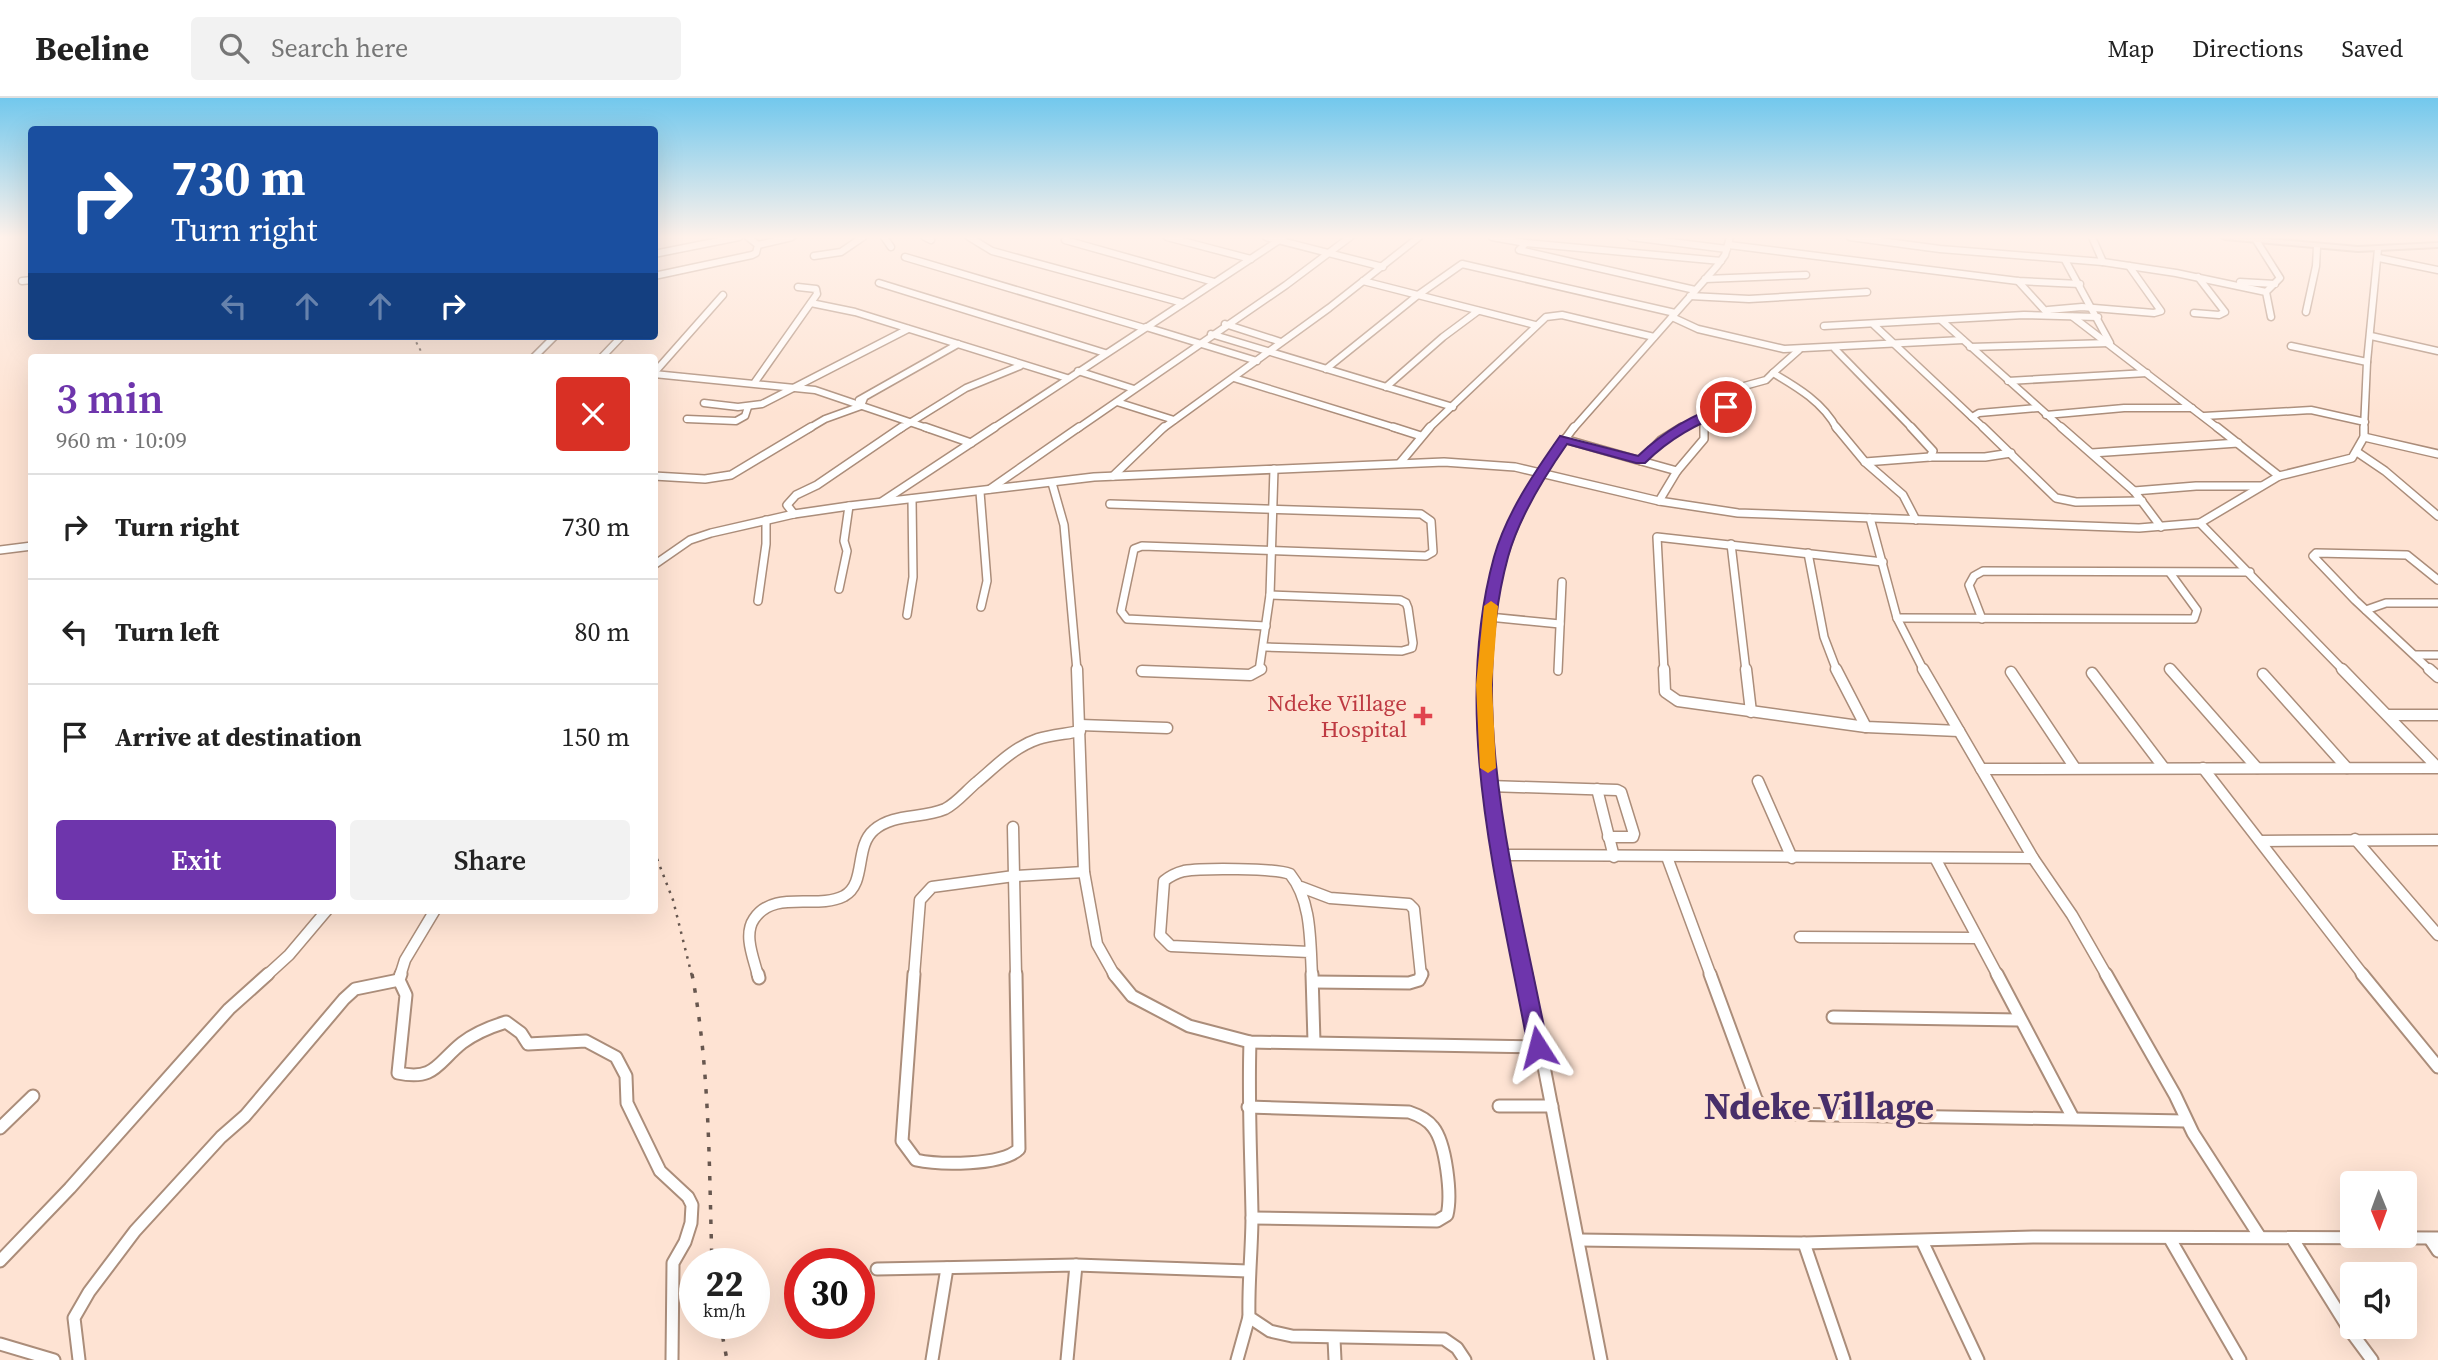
<!DOCTYPE html>
<meta charset="utf-8">
<style>
:root{--surface:#fff;--page:#f2f2f2;--text:#222;--muted:#767676;--line:#e0e0e0;--accent:#6e35ac}
body{margin:0;font-family:"Source Serif 4",serif;background:var(--page);color:var(--text);height:100vh;display:flex;flex-direction:column;font-size:26px;white-space:nowrap}
*{box-sizing:border-box;margin:0}
p{font-size:23px;color:var(--muted)}
.icon{flex:none;width:38px;height:38px;fill:none;stroke:currentColor;stroke-width:2;stroke-linecap:round;stroke-linejoin:round}
.map{position:relative;flex:1;overflow:hidden}
.sheet{position:absolute;left:28px;top:256px;width:630px;height:560px;display:flex;flex-direction:column;background:var(--surface);border-radius:7px;box-shadow:0 7px 28px #0002}
.sheet>*{flex:none}
.banner{position:absolute;left:28px;top:28px;width:630px;height:214px;border-radius:7px;box-shadow:0 7px 28px #0002;background:#1a4fa0;color:#fff;overflow:hidden}
.needle{width:46px;rotate:179deg}
.tools{position:absolute;left:2340px;top:1073px;display:grid;gap:14px}
.tools a{display:grid;place-items:center;width:77px;height:77px;border-radius:7px;background:var(--surface);box-shadow:0 7px 28px #0002;font-size:35px}
.speed{position:absolute;left:679px;top:1150px;display:flex;gap:14px;font-size:35px;font-weight:700;text-align:center}
.speed>*{display:grid;place-content:center;width:91px;height:91px;border-radius:50%;background:var(--surface);box-shadow:0 7px 28px #0002;line-height:1}
.speed small{font-size:18px;font-weight:400}
.speed .limit{border:10px solid #d22;background:#fff;color:#111}
.pin{position:absolute;display:grid;place-items:center;width:60px;height:60px;color:#fff;margin:-30px;border:4px solid #fff;border-radius:50%;box-shadow:0 2px 7px #0007}
.me{position:absolute;width:77px;margin:-38px;rotate:351deg;stroke-linejoin:round;filter:drop-shadow(0 0 5px #0008)}
.turn{display:flex;align-items:center;gap:24px;height:147px;padding:0 28px;font-size:32px}
.turn .icon{width:91px;height:91px;stroke-width:2.5}
.turn b{display:block;font-size:49px;line-height:60px}
.lanes{display:flex;align-items:center;height:66px;padding:0 28px;background:#0003;justify-content:center;gap:35px;direction:ltr}
.lanes .off{opacity:.35}
.round{display:grid;place-items:center;flex:none;width:74px;height:74px;border-radius:7px;background:var(--page)}
.summary{display:flex;align-items:center;justify-content:space-between;height:119px;padding:0 28px}
h1{font-size:42px;font-weight:600;line-height:52px;color:var(--accent)}
.button{display:flex;gap:14px;margin-top:auto;padding:14px 28px}
.button a{flex:1;height:80px;border-radius:7px;background:var(--accent);color:#fff;font-size:28px;font-weight:600;line-height:80px;text-align:center}
.button a+a{background:var(--page);color:var(--text)}
ul{padding:0;list-style:none}
li{display:flex;align-items:center;gap:21px;height:105px;padding:0 28px;border-top:2px solid var(--line)}
li div{flex:1}
li b{display:block;font-size:26px}
li em{font-style:normal}
header{display:flex;align-items:center;gap:42px;box-sizing:border-box;height:98px;padding:0 35px;background:var(--surface);border-bottom:2px solid var(--line)}
header strong{font-size:33px}
nav{display:flex;gap:38px;margin-inline-start:auto;font-size:24px}
.search{width:490px;height:63px;background:var(--page);display:flex;align-items:center;gap:18px;box-sizing:border-box;padding:0 24px;border-radius:7px;color:var(--muted);font-size:26px}
.map>svg:first-child{display:block}
.lines{fill:none;stroke-linecap:round;stroke-linejoin:round}
.street-far3-casing{stroke:#ab8d7a;stroke-width:9}
.street-far2-casing{stroke:#ab8d7a;stroke-width:10}
.street-far1-casing{stroke:#ab8d7a;stroke-width:13}
.street-casing{stroke:#ab8d7a;stroke-width:15}
.secondary-casing{stroke:#ab8d7a;stroke-width:4}
.street-far3{stroke:#fff;stroke-width:6}
.street-far2{stroke:#fff;stroke-width:7}
.street-far1{stroke:#fff;stroke-width:10}
.street{stroke:#fff;stroke-width:11}
.secondary{fill:#f0d9cd;fill-rule:evenodd}
.rail-far2{stroke:#67574f;stroke-width:2;stroke-dasharray:2.5 4.5;stroke-linecap:butt}
.rail-far1{stroke:#67574f;stroke-width:2.5;stroke-dasharray:2.5 6;stroke-linecap:butt}
.rail{stroke:#67574f;stroke-width:3.5;stroke-dasharray:4.5 10;stroke-linecap:butt}
.route{fill:#6e35ac;stroke:#482270;stroke-width:2}
.slow{fill:#f59e0b}
.health-dot{fill:#e0444e;stroke:#fee3d3;stroke-width:2.5}
.labels{text-anchor:middle;dominant-baseline:central;stroke-width:7;stroke-linejoin:round;paint-order:stroke}
.health-label{font-size:23px;fill:#be3a42;stroke:#fee3d3;text-anchor:end}
.near-district-label{font-size:37px;font-weight:bold;fill:#482f6a;stroke:#fee3d3}
</style>
<header>
<strong>Beeline</strong>
<div class="search"><svg class="icon" aria-label="search" viewBox="0 0 24 24"><circle cx="10" cy="10" r="6"/><path d="M15 15l6 6"/></svg>Search here</div>
<nav><a>Map</a><a>Directions</a><a>Saved</a></nav>
</header>
<div class="map">
<svg width="2438" height="1262" viewBox="0 0 2438 1262">
<rect width="100%" height="100%" fill="#fee3d3"/>
<g class="lines">
<defs>
<g id="street-far3">
<polyline points="884,139 891,149"/>
<polyline points="925,139 931,142"/>
<polyline points="969,139 992,153 1183,205"/>
<polyline points="1167,139 1251,161"/>
<polyline points="1266,139 1383,169"/>
<polyline points="1492,139 1526,145 1721,163"/>
<polyline points="1631,139 1727,151"/>
<polyline points="1850,139 1940,151 2103,164 2176,175 2266,194"/>
<polyline points="2092,139 2103,164"/>
<polyline points="2254,139 2280,180 2266,194 2271,219"/>
<polyline points="1065,142 1214,184"/>
<polyline points="1526,145 1519,152 1695,192"/>
<polyline points="758,147 792,139"/>
<polyline points="1729,147 2018,183 2080,186"/>
<polyline points="654,156 739,139"/>
<polyline points="814,158 841,154 863,139"/>
<polyline points="905,159 1144,230"/>
<polyline points="2379,160 2438,172"/>
<polyline points="654,178 752,157 756,155 758,147 748,139"/>
<polyline points="1705,181 1806,177"/>
<polyline points="22,183 32,182"/>
<polyline points="1363,183 1535,227"/>
<polyline points="2018,183 2048,216"/>
<polyline points="2240,184 2275,186"/>
<polyline points="879,185 1105,255"/>
<polyline points="1690,198 1749,201 1867,194"/>
<polyline points="811,205 855,214 1067,280"/>
<polyline points="2048,212 2082,209 2154,215 2161,213 2129,168"/>
<polyline points="2306,214 2316,168 2317,149"/>
<polyline points="2194,215 2219,217 2225,214 2198,179"/>
<polyline points="1672,219 1698,231 1784,251 1963,242"/>
<polyline points="2073,219 2219,331"/>
<polyline points="1941,222 2063,331"/>
<polyline points="1225,226 1281,244"/>
<polyline points="1874,227 1972,319"/>
<polyline points="1824,228 2024,217 2098,219"/>
<polyline points="1146,229 1257,263"/>
<polyline points="1211,236 1453,309"/>
<polyline points="2371,238 2438,253"/>
<polyline points="2291,248 2367,264"/>
<polyline points="1970,249 2110,245 2065,162"/>
<polyline points="1835,251 1913,331"/>
<path d="M 1799,252 L 1773,275 C 1797,289 1824,305 1837,331"/>
<polyline points="534,259 555,238"/>
<polyline points="602,259 622,238"/>
<polyline points="1326,271 1418,197 1462,166 1675,215"/>
<polyline points="1078,273 1134,291"/>
<polyline points="654,275 723,197"/>
<polyline points="654,276 815,292 930,331"/>
<polyline points="1234,280 1399,331"/>
<polyline points="2008,283 2147,275"/>
<polyline points="755,284 817,196 816,191 798,189"/>
<polyline points="1386,289 1443,239 1478,213"/>
<polyline points="859,302 958,246"/>
<polyline points="1117,304 1174,322"/>
<polyline points="704,305 738,309 762,306 908,231"/>
<polyline points="2046,317 2124,310 2192,310"/>
<polyline points="2204,318 2311,312 2365,324"/>
<polyline points="1704,319 1704,331"/>
<polyline points="687,321 736,323 745,318 748,309"/>
<polyline points="808,331 825,321 861,308 864,300"/>
<polyline points="900,331 966,290 1020,268"/>
<polyline points="992,331 1284,139"/>
<polyline points="1077,331 1286,187 1350,139"/>
<polyline points="1162,331 1329,210 1419,139"/>
<polyline points="1428,331 1546,219 1562,217 1654,239"/>
<polyline points="1573,331 1717,168 1725,157 1730,139"/>
<polyline points="1679,331 1726,309 1737,290 1766,282 1773,275"/>
<polyline points="1985,331 1972,319 1979,315 2038,310"/>
<polyline points="2364,331 2367,264 2378,151"/>
</g>
<g id="street-far2">
<polyline points="925,329 971,345"/>
<polyline points="1393,329 1421,338"/>
<polyline points="1836,329 1865,364 1903,397 1916,422"/>
<polyline points="1911,329 1933,353 1930,359"/>
<polyline points="1983,329 2056,400 2076,404 2142,403"/>
<polyline points="2061,329 2134,393 2161,429"/>
<polyline points="2217,329 2279,378"/>
<polyline points="2364,339 2438,356"/>
<polyline points="1564,341 1641,363 1661,342 1682,329"/>
<polyline points="2357,354 2385,373 2438,418"/>
<polyline points="2092,355 2238,345"/>
<polyline points="1641,363 1677,373 1704,341 1704,329"/>
<polyline points="1865,364 1930,359 1985,359 2011,355"/>
<polyline points="1400,365 1430,329"/>
<polyline points="654,378 705,381 731,377 811,329"/>
<polyline points="1113,378 1164,329"/>
<polyline points="1052,385 1064,427 1077,573"/>
<polyline points="990,391 1079,329"/>
<polyline points="2134,393 2196,388 2261,388"/>
<polyline points="980,394 987,483 981,509"/>
<polyline points="883,403 995,329"/>
<polyline points="1659,403 1677,373"/>
<polyline points="1110,406 1421,416 1431,423 1433,454 1426,458 1142,448 1134,451 1121,513 1127,521 1266,528"/>
<polyline points="794,416 787,407 796,397 817,387 902,329"/>
<polyline points="1870,420 1897,520 1924,573"/>
<polyline points="2200,425 2344,573"/>
<polyline points="1731,446 1746,573"/>
<polyline points="0,452 32,448"/>
<polyline points="1808,455 1824,539 1837,573"/>
<polyline points="654,467 690,442 711,435 794,416 849,408 1094,379 1444,364 1515,369 1659,403 1738,415 2139,430 2200,425 2279,378 2352,360 2364,339 2364,329"/>
<polyline points="839,491 847,453 844,443 849,408"/>
<polyline points="758,503 766,446 766,422"/>
<polyline points="2366,512 2386,505 2438,505"/>
<polyline points="907,517 913,479 912,401"/>
<polyline points="1489,519 1560,526"/>
<polyline points="1897,520 2194,521 2197,512 2170,475"/>
<polyline points="1982,521 1969,487 1974,478 1983,473 2250,474"/>
<polyline points="1265,549 1402,553 1412,550 1413,545 1408,510 1406,505 1400,502 1270,497"/>
<polyline points="2416,557 2438,557"/>
<polyline points="1259,573 1270,497 1274,371"/>
<path d="M 1485,573 C 1493,467 1510,414 1574,329"/>
<polyline points="1558,573 1562,484"/>
<polyline points="1664,573 1657,439 1883,464"/>
<polyline points="2431,573 2355,502 2313,458 2316,455 2407,457 2438,482"/>
</g>
<g id="street-far1">
<polyline points="1077,571 1084,774 1097,846 1115,878"/>
<polyline points="1485,571 1489,688 1526,878"/>
<polyline points="1664,571 1665,594 1678,603 1866,629 1959,633"/>
<polyline points="1746,571 1751,614"/>
<polyline points="1836,571 1866,629"/>
<polyline points="1923,571 2033,760 2072,817 2107,878"/>
<polyline points="2170,571 2257,670"/>
<polyline points="2429,571 2438,579"/>
<polyline points="1142,573 1250,577 1261,571"/>
<polyline points="2011,574 2075,670"/>
<polyline points="2092,575 2164,670"/>
<polyline points="2263,576 2347,670"/>
<polyline points="2388,617 2438,617"/>
<polyline points="1080,627 1167,630"/>
<polyline points="2203,670 2364,878"/>
<polyline points="1981,671 2438,670 2342,571"/>
<polyline points="1758,683 1792,760"/>
<polyline points="1489,688 1617,692 1621,694 1634,736 1633,739 1608,739"/>
<polyline points="1597,691 1614,759"/>
<polyline points="1013,729 1014,778"/>
<polyline points="2355,741 2438,837"/>
<polyline points="2260,743 2438,742"/>
<polyline points="1504,757 2033,760"/>
<polyline points="1667,759 1711,878"/>
<polyline points="1935,760 1998,878"/>
<polyline points="1014,778 1016,878"/>
<polyline points="1014,778 1084,774"/>
<polyline points="1301,789 1330,800 1409,806 1414,811 1421,878"/>
<polyline points="1800,839 1976,840"/>
<path d="M 1309,854 L 1171,848 L 1160,837 L 1164,783 C 1170,778 1176,775 1184,773 C 1202,770 1274,770 1290,776 C 1312,803 1310,844 1312,878"/>
<polyline points="266,878 289,857 327,812"/>
<polyline points="400,878 405,862 435,812"/>
<path d="M 758,878 C 754,861 743,837 754,821 C 774,791 816,812 844,798 C 867,785 854,749 874,732 C 893,715 922,721 945,711 C 957,705 967,692 977,684 C 996,668 1014,649 1038,641 C 1051,637 1066,636 1080,633"/>
<polyline points="914,878 920,802 932,789 1014,778"/>
</g>
<g id="street">
<path d="M 401,876 L 399,882 L 406,897 L 398,975 C 435,983 437,965 462,945 C 475,935 490,929 506,924 L 521,935 L 528,946 L 586,943 L 616,959 L 626,978 L 627,1005 L 660,1073 L 688,1099 L 692,1107 L 691,1125 L 685,1144 L 673,1165 L 672,1262"/>
<polyline points="758,876 759,880"/>
<path d="M 914,876 L 902,1043 L 916,1062 C 939,1067 1002,1068 1019,1051 L 1016,876"/>
<polyline points="1114,876 1132,898 1189,928 1250,944 1538,949"/>
<polyline points="1312,876 1314,944"/>
<polyline points="1526,876 1601,1262"/>
<polyline points="1710,876 1756,1001 1763,1010 1778,1016 2185,1023"/>
<polyline points="1997,876 2073,1020"/>
<polyline points="2106,876 2175,997 2193,1035 2260,1139"/>
<polyline points="2362,876 2438,969"/>
<polyline points="1313,884 1409,885 1419,882 1422,876"/>
<polyline points="1833,919 2019,922"/>
<path d="M 1250,944 C 1248,1002 1251,1059 1252,1117 C 1252,1151 1248,1185 1249,1219 L 1270,1233 L 1292,1238 L 1444,1241 L 1457,1250 L 1465,1262"/>
<polyline points="1499,1008 1552,1008"/>
<path d="M 1248,1009 L 1409,1014 C 1418,1017 1427,1021 1433,1029 C 1446,1045 1452,1097 1447,1117 L 1437,1123 L 1252,1120"/>
<polyline points="0,1030 33,998"/>
<polyline points="2292,1140 2349,1231 2372,1262"/>
<polyline points="2170,1141 2240,1262"/>
<polyline points="2430,1141 2438,1153"/>
<polyline points="1579,1142 1804,1145 2033,1139 2438,1140"/>
<polyline points="1922,1143 1978,1262"/>
<polyline points="1804,1145 1844,1262"/>
<polyline points="0,1163 70,1090 229,911 268,876"/>
<polyline points="877,1171 1076,1167 1248,1173"/>
<polyline points="1334,1241 1335,1262"/>
<polyline points="0,1246 54,1262"/>
<polyline points="79,1262 74,1220 89,1194 135,1133 221,1039 245,1018 344,901 355,891 399,882"/>
<polyline points="932,1262 947,1170"/>
<polyline points="1067,1262 1076,1167"/>
<polyline points="1237,1262 1249,1219"/>
</g>
<polygon id="secondary" points="2221,139 2247,139 2358,149 2438,145 2438,149 2358,153 2225,141"/>
</defs>
<use href="#street-far3" class="street-far3-casing"/>
<use href="#street-far2" class="street-far2-casing"/>
<use href="#street-far1" class="street-far1-casing"/>
<use href="#street" class="street-casing"/>
<use href="#secondary" class="secondary-casing"/>
<use href="#street-far3" class="street-far3"/>
<use href="#street-far2" class="street-far2"/>
<use href="#street-far1" class="street-far1"/>
<use href="#street" class="street"/>
<use href="#secondary" class="secondary"/>
<polyline class="rail-far2" points="413,238 424,259"/>
<polyline class="rail-far1" points="654,753 673,802 692,878"/>
<g class="rail">
<path d="M 692,876 C 710,971 709,1069 712,1166"/>
<polyline points="720,1225 727,1262"/>
</g>
</g>
<linearGradient id="sky" x2="0" y2="1"><stop stop-color="#72c8ed"/><stop offset="0.44" stop-color="#fff2eb"/><stop offset="1" stop-color="#fff2eb" stop-opacity="0"/></linearGradient>
<rect width="2438" height="316" fill="url(#sky)"/>
<path class="route" d="M 1726,306 L 1731,307 L 1731,312 C 1697,326 1670,340 1645,365 L 1636,365 L 1567,346 C 1544,379 1519,419 1508,459 C 1465,617 1518,792 1548,949 L 1545,955 L 1538,957 L 1531,955 L 1528,949 C 1499,790 1450,620 1494,459 C 1506,416 1534,375 1560,338 L 1638,358 C 1663,334 1693,316 1726,306 Z"/>
<polygon class="slow" points="1491,503 1498,508 1492,587 1496,670 1488,675 1480,670 1476,587 1484,508"/>
<path class="health-dot" d="M1419.5 607.5h7v7h7v7h-7v7h-7v-7h-7v-7h7z"/>
<g class="labels">
<g class="health-label">
<text x="1407" y="605">Ndeke Village<tspan x="1407" dy="26">Hospital</tspan></text>
</g>
<g class="near-district-label">
<text x="1819" y="1008">Ndeke Village</text>
</g>
</g>
</svg>
<div class="tools">
<a><svg class="needle" viewBox="-14 -14 28 28"><path d="M0-13l5 13h-10z" fill="#e53935"/><path d="M0 13l5-13h-10z" fill="#767676"/></svg></a>
<a><svg class="icon" aria-label="sound" viewBox="0 0 24 24"><path d="M4 9h4l5-4v14l-5-4H4zM17 9q2 3 0 6"/></svg></a>
</div>
<div class="speed"><div>22<small>km/h</small></div><div class="limit">30</div></div>
<div class="pin" style="left:1726px;top:309px;background:#d93025"><svg class="icon" aria-label="arrive" viewBox="0 0 24 24"><path d="M6 21V4h12l-3 4 3 4H6"/></svg></div>
<svg class="me" style="left:1538px;top:949px" viewBox="-20 -20 40 40"><path d="M0-17L14 15 0 8-14 15z" fill="#6e35ac" stroke="#fff" stroke-width="4"/></svg>
<div class="banner">
<div class="turn"><svg class="icon" aria-label="right" viewBox="0 0 24 24"><path d="M7 20v-9h11M14 6l5 5-5 5"/></svg><div><b>730 m</b>Turn right</div></div>
<div class="lanes"><svg class="icon off" aria-label="left" viewBox="0 0 24 24"><path d="M17 20v-9H6M10 6l-5 5 5 5"/></svg><svg class="icon off" aria-label="ahead" viewBox="0 0 24 24"><path d="M12 20V5M6 11l6-6 6 6"/></svg><svg class="icon off" aria-label="ahead" viewBox="0 0 24 24"><path d="M12 20V5M6 11l6-6 6 6"/></svg><svg class="icon" aria-label="right" viewBox="0 0 24 24"><path d="M7 20v-9h11M14 6l5 5-5 5"/></svg></div>
</div>
<section class="sheet">
<div class="summary"><div><h1>3 min</h1><p>960 m · 10:09</p></div><a class="round" style="background:#d93025;color:#fff"><svg class="icon" aria-label="close" viewBox="0 0 24 24"><path d="M6 6l12 12M18 6L6 18"/></svg></a></div>
<ul>
<li><svg class="icon" aria-label="right" viewBox="0 0 24 24"><path d="M7 20v-9h11M14 6l5 5-5 5"/></svg><div><b>Turn right</b></div><em>730 m</em></li>
<li><svg class="icon" aria-label="left" viewBox="0 0 24 24"><path d="M17 20v-9H6M10 6l-5 5 5 5"/></svg><div><b>Turn left</b></div><em>80 m</em></li>
<li><svg class="icon" aria-label="arrive" viewBox="0 0 24 24"><path d="M6 21V4h12l-3 4 3 4H6"/></svg><div><b>Arrive at destination</b></div><em>150 m</em></li>
</ul>
<div class="button"><a>Exit</a><a>Share</a></div>
</section>
</div>
